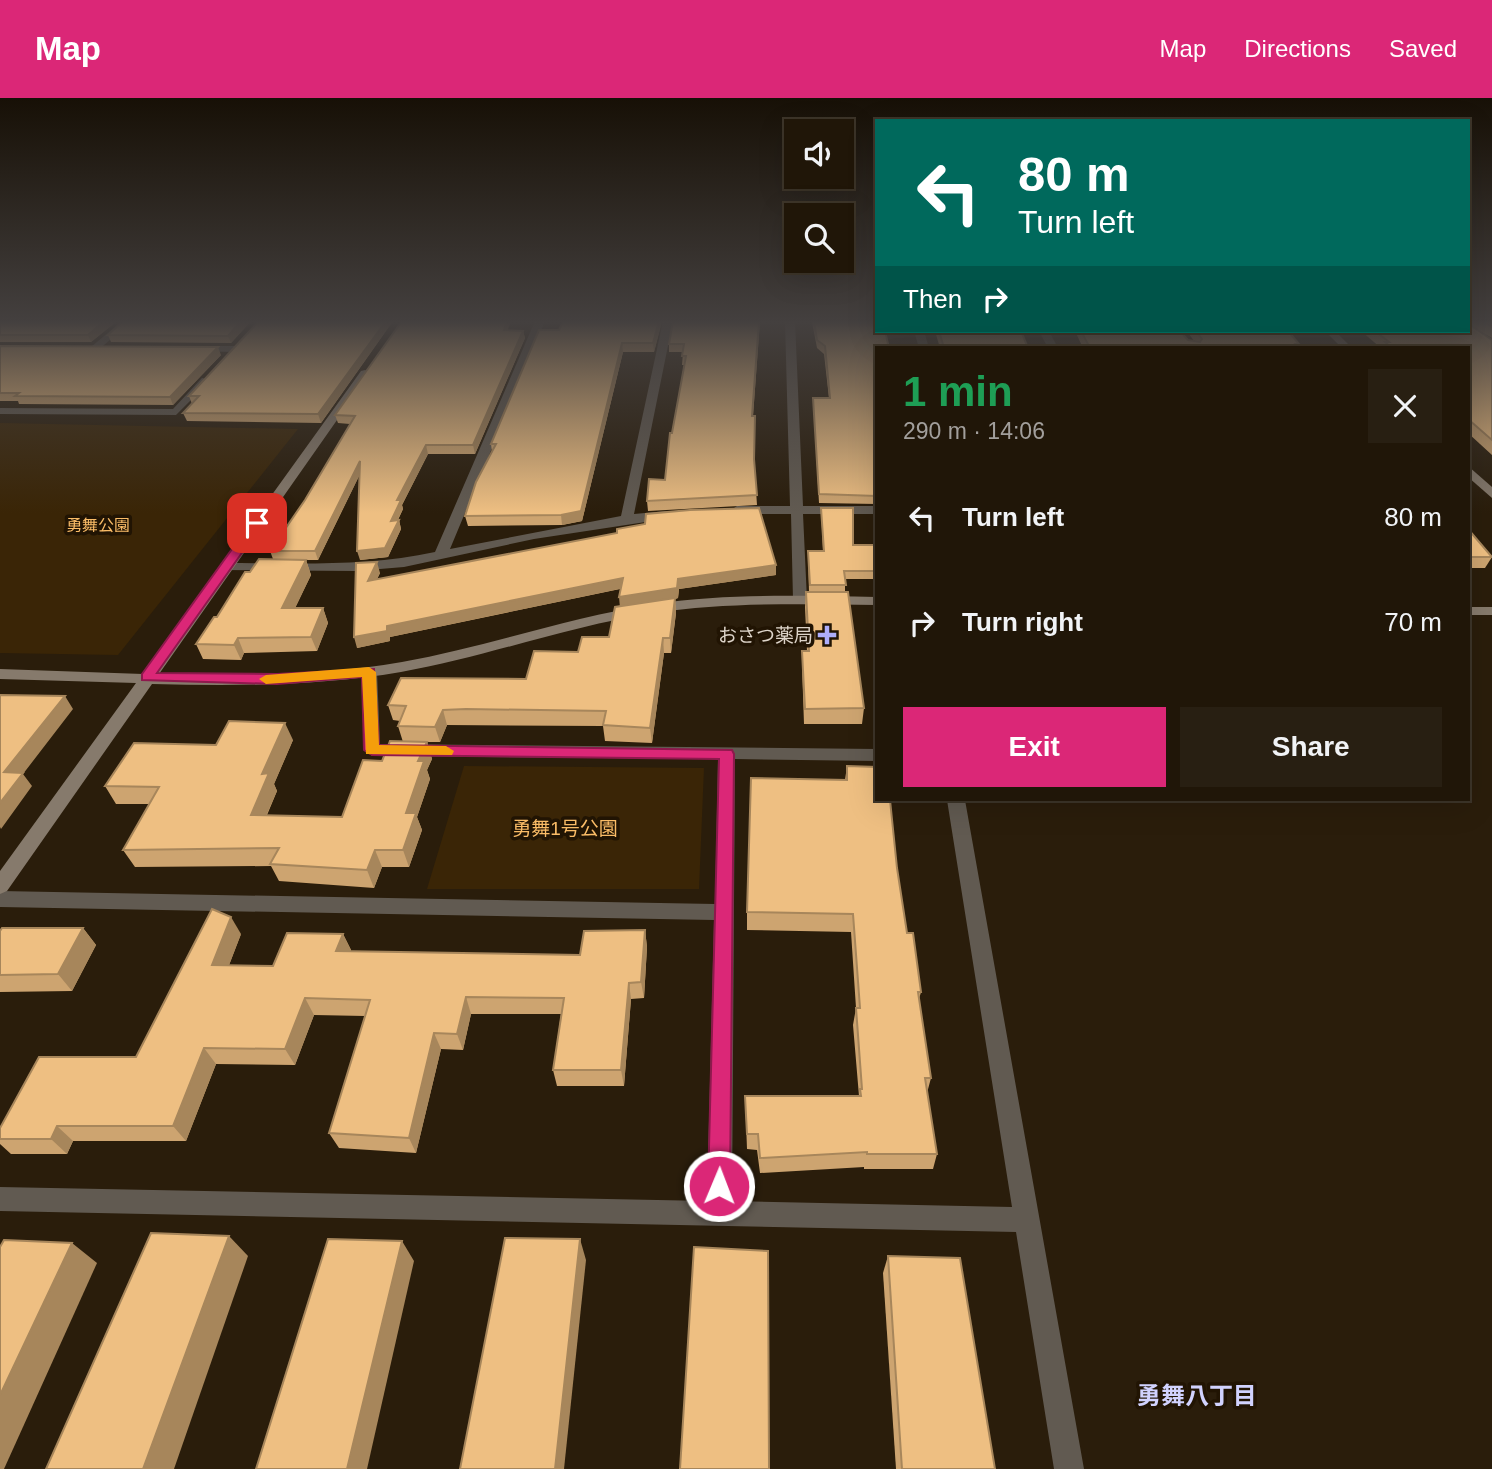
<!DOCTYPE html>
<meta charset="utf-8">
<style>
:root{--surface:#201608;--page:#281f12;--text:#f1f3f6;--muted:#a29f9c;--line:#3d3529;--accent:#db2777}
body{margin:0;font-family:Helvetica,"Noto Sans JP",sans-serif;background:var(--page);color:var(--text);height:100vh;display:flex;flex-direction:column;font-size:26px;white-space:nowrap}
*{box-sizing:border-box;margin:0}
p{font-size:23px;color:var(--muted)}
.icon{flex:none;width:38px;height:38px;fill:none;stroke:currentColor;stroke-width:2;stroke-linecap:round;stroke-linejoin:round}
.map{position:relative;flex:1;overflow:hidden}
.drawer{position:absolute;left:875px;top:248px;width:595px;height:455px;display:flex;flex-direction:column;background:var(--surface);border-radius:0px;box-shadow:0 7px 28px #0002,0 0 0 2px var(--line)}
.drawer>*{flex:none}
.top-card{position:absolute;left:875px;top:21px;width:595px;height:214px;border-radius:0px;box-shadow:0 7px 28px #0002,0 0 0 2px var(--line);background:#00695c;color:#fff;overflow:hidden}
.tools{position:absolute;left:784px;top:21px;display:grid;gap:14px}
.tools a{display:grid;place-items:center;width:70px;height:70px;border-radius:0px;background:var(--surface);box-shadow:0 7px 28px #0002,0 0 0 2px var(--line);font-size:35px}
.pin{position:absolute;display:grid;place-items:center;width:60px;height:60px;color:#fff;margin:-30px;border-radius:14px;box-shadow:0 4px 10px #0006}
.me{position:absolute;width:77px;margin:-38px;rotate:1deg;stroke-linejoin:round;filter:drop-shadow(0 0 5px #0008)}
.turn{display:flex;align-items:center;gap:24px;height:147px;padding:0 28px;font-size:32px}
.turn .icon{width:91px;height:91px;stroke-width:2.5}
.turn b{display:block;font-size:49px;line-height:60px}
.then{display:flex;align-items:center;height:66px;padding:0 28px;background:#0003;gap:14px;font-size:26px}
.round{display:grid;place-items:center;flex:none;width:74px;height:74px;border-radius:0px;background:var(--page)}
.overview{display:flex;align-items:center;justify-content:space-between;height:119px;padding:0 28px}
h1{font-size:42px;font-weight:800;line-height:52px;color:#1e9e55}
.action{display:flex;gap:14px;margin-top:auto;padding:14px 28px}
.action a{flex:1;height:80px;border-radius:0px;background:var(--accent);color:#fff;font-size:28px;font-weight:800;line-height:80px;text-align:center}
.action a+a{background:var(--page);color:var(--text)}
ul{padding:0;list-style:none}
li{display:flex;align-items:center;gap:21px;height:105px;padding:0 28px}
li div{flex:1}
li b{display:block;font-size:26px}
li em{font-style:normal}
header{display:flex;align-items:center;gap:42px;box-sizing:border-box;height:98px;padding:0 35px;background:var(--accent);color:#fff}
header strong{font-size:33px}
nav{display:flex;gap:38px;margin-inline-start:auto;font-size:24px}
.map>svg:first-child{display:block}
.green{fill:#3a2506}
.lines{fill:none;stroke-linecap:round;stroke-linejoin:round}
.street{fill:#615a51;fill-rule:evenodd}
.secondary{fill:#867a6c;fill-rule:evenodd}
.wall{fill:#cda470}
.shaded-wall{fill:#a7865b}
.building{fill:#eebf82;stroke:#a7865b;stroke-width:2}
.route{fill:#db2777;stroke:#8e194d;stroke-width:2}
.slow{fill:#f59e0b}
.poi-dot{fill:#aeaefb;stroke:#211403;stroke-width:2.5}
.labels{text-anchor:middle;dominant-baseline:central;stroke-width:7;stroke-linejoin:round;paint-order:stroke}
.far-park-label{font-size:16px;fill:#fabc67;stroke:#211403}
.poi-label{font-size:19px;fill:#ddd4c9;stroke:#211403;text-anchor:end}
.park-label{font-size:19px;fill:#fabc67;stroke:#211403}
.near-neighbourhood-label{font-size:24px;font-weight:bold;fill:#d1d2fe;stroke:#211403}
</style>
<header>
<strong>Map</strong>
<nav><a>Map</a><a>Directions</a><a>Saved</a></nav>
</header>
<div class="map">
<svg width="1492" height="1371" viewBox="0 0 1492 1371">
<rect width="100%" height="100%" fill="#2a1d0b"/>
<g class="green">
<polygon points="0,325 298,331 118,557 0,555"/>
<polygon points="464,668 704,670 699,791 427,791"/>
</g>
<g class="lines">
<g class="street">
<polygon points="122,223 132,223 97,253 91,253 91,249"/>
<path d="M 535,223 L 545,223 L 450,451 L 621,418 L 663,223 L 673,223 L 634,416 L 667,413 L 672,414 L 672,420 L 534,441 L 404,469 L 356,473 L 220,472 L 220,466 L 225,465 C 295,465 366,469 435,454 Z"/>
<polygon points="785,223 795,223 803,408 877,408 877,416 803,416 807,502 800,506 793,502 791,416 737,416 731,412 737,408 790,408"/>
<polygon points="914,233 924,233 929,250 919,250"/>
<polygon points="1039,233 1049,233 1058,250 1048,250"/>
<polygon points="196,248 235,248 240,251 235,254 193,253 191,251"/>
<polygon points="202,280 211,282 176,317 0,316 0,310 173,311"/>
<polygon points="369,569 377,574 380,646 877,651 877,663 735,661 732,1103 1012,1109 947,702 965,702 1084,1371 1054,1371 1016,1134 0,1113 0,1089 707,1103 714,822 0,809 0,793 715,806 718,661 372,658 364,652 361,574"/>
</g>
<g class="secondary">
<polygon points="1325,233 1335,233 1352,250 1342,250"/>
<path d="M 365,272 L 370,275 L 159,576 C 240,578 322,578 402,564 C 487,549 569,519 655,506 C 728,495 803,498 877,499 L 877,507 C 803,506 728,504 654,515 C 568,528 486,559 401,574 C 319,588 235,588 152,586 L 7,793 L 0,796 L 0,773 L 136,585 L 0,581 L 0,571 L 143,576 L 361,273 Z"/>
<polygon points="1468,368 1492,389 1492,400 1468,379"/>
<rect x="1468" y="509" width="24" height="8"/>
</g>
</g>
<g class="wall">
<polygon points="0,223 117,223 91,244 0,244"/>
<polygon points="251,223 231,245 111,244 108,237"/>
<polygon points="393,223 321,325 187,323 183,315 192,306 189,298"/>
<polygon points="563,223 662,223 654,254 623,254 582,423 562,427 468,428 465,418 492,354 491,346 559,232"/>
<polygon points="673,223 760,223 753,318 754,363 757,407 648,413 647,403 665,382 672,335 684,267 682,267 683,254 669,254 669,246"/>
<polygon points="806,223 877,223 877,406 819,405 813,300 829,300 824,256 817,250 812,224"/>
<polygon points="1468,223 1492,223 1492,240 1474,230 1492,242 1492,357 1468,335 1468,250 1381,250 1361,233 1468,233"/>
<polygon points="508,232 523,233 525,240 475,356 428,356 402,407 403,411 398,422 399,422 401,431 388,459 360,462 359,378 318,462 306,462 311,477 295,510 323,510 328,525 317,553 244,555 241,562 203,561 196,546 250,474 273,461 270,453 305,402 350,326 338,325 335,317"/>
<polygon points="935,233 1021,233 1028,250 940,250"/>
<polygon points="1075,233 1180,233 1188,242 1194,243 1187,233 1288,233 1299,246 1299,248 1301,250 1083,250"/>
<polygon points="0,248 221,257 173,307 19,306 18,303 0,303"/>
<polygon points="821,410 853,447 877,447 877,481 845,481 845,494 864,610 862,626 804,626 802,568 802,553 807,553 805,509 806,494 809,494 808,453 823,453"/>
<polygon points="1468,431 1492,459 1485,470 1468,470"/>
<polygon points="356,465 380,475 377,481 776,477 679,491 678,500 675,501 676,515 671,555 664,555 652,645 605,643 603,628 447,627 440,644 427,644 432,661 427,672 430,681 417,719 422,732 409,769 382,769 374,790 279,783 271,768 135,769 123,752 150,706 116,706 105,688 216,647 293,642 274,686 277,693 267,717 342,719 382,663 403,644 398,628 400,623 393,622 388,607 526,581 609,539 620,509 620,491 390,539 390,543 357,550"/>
<polygon points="847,668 897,770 907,835 921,894 919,901 931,980 927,995 937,1056 933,1071 864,1071 864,1069 760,1075 757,1052 747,1051 745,998 859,998 853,927 856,910 851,834 747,832 747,814 845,682"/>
<polygon points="83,830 96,847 72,893 0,894 0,833"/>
<polygon points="645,832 647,849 644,900 631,901 624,988 557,988 553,972 561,916 471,916 463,952 441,951 416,1055 339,1050 329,1035 365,918 314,917 295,967 216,966 186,1043 73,1043 67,1056 11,1056 0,1046 0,1030 136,959 241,836 229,867 273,868 343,836 351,852 350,853 580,857"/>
<polygon points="888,1158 995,1371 896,1371 883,1175"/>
</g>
<g class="shaded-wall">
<polygon points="104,223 117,223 91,244 88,237"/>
<polygon points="241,223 251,223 231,245 228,238"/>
<polygon points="386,223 393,223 321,325 318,316"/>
<polygon points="507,223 511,223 505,240 504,232"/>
<polygon points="659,223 662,223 654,254 653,245"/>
<polygon points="523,233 525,240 475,356 473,347"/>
<polygon points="622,245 623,254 582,423 562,427 561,417"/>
<polygon points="218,249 221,257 173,307 170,299"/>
<polygon points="426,347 428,356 402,407 403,411 393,431 391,423 397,402"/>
<polygon points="360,363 362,372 318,462 315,453"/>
<polygon points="399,422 401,431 388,459 360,462 357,453"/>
<polygon points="306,462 311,477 288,525 282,510"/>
<polygon points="377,464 380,475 371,494 368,483"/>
<polygon points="776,467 776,477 679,491 678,500 675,501 676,515 671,555 670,540 620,510 619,499 678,481"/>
<polygon points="623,480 624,490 390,539 390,543 357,550 354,539 387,528"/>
<polygon points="323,510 328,525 317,553 311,539"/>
<polygon points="238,540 244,555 241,562 234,547"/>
<polygon points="663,540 664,555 652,645 650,630"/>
<polygon points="65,598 73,611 23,676 32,688 1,731 0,729 0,705 4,674"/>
<polygon points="443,612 447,627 440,644 435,629"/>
<polygon points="285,625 293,642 274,686 277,693 259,734 251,717 262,676"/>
<polygon points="427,644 432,661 427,672 430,681 417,719 422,732 409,769 403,752 406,715 418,663"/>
<polygon points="375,752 382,769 374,790 367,772"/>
<polygon points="231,819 241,836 223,883 212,867"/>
<polygon points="83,830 96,847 72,893 58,876"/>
<polygon points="645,832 647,849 644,900 641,884"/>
<polygon points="343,836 351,852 344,870 336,853"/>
<polygon points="629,885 631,901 624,988 621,972"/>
<polygon points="466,899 471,916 463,952 457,936"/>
<polygon points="305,900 314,917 295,967 285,951"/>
<polygon points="434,935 441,951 416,1055 409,1040"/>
<polygon points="204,950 216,966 186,1043 173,1028"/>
<polygon points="57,1028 73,1043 67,1056 51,1041"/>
<polygon points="229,1138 248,1158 174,1371 143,1371"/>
<polygon points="580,1141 586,1162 564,1371 555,1371"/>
<polygon points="402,1143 414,1163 367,1371 347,1371"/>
<polygon points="72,1145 97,1165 4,1371 0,1371 0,1297"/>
</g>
<g class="building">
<polygon points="0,223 104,223 88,237 0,237"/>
<polygon points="123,223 241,223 228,238 108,237"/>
<polygon points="259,223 386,223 318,316 183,315 199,298 189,298"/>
<polygon points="402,223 507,223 504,232 523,233 473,347 426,347 397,402 401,402 391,423 399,422 385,450 357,453 360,363 315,453 270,453 305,402 355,318 335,317"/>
<polygon points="563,223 659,223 653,245 622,245 581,413 561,417 465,418 476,384 496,346 491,346 539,232 559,232"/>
<polygon points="673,223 759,223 752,318 755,318 754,361 757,397 647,403 649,381 665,382 670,335 672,335 686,258 682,258 684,246 669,246"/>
<polygon points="814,223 877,223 877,233 885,233 889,250 877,250 877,398 819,396 813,300 830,300 825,248 817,242"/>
<polygon points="1468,223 1469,223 1469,226 1492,242 1492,342 1468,321 1468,250 1392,250 1385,244 1389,244 1375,233 1468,233"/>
<polygon points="1483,223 1492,223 1492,229"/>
<polygon points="939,233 1021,233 1028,250 944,250"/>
<polygon points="1081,233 1180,233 1188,242 1200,244 1202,241 1196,233 1288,233 1299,246 1296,246 1301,250 1090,250"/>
<polygon points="0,248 218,249 170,299 15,298 19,295 0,295"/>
<polygon points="759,410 776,467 678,481 677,490 619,499 623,480 387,528 387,533 354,539 356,465 377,464 368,483 617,435 617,431 645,426 646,416 690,412"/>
<polygon points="821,410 853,410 853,447 877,447 877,473 844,473 846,487 810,487 808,453 824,453"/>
<polygon points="1468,431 1492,459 1468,459"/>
<polygon points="259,461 306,462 282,510 323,510 311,539 238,540 234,547 196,546 214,519 217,519 245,474 250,474"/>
<polygon points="806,494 848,494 864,610 805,611 802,553 809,553"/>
<polygon points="675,500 670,540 663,540 650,630 603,627 606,613 466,611 443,612 435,629 398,628 406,608 388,607 401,580 526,581 534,553 578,554 582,539 609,539 615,509"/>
<polygon points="0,597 65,598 4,674 23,675 0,705"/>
<polygon points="229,623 285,625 262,676 269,675 251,717 342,719 363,662 382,663 390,643 427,644 418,663 424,663 406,715 416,715 403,752 375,752 367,772 270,766 279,750 123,752 159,689 105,688 134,645 216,647"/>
<polygon points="847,668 877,669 877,702 890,702 897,770 907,835 913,835 921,894 918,894 931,980 925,980 937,1056 867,1056 867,1054 760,1060 758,1036 747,1036 745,998 861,998 860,991 862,991 856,910 860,910 853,816 747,814 751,680 847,682"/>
<polygon points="212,811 231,819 212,867 273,868 287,835 343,836 336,853 580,857 584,833 645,832 641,884 629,885 621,972 553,972 564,900 466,899 457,936 434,935 409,1040 329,1035 370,902 305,900 285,951 204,950 173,1028 57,1028 51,1041 0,1041 0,1030 39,959 136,959"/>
<polygon points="2,830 83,830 58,876 0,877 0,833"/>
<polygon points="151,1135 229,1138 143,1371 46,1371"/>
<polygon points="505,1140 580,1141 555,1371 460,1371"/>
<polygon points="328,1141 402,1143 347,1371 256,1371"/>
<polygon points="4,1142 72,1145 0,1297 0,1149"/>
<polygon points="694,1149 768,1153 769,1371 680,1371"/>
<polygon points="888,1158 960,1160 995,1371 902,1371"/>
</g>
<linearGradient id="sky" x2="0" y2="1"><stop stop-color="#171006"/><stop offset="0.54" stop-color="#44403f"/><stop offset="1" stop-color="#44403f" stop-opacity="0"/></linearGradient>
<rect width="1492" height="415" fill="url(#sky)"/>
<polygon class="route" points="257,421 263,425 157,575 277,576 374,571 379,647 732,652 734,656 730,1088 727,1096 719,1100 711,1096 708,1088 719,661 372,657 364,652 362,579 277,586 142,582 142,576 253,422"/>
<polygon class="slow" points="369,569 376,574 379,647 446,648 454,653 452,657 366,656 362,579 266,586 259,581 266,577"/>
<path class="poi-dot" d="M823.5 526.5h7v7h7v7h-7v7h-7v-7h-7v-7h7z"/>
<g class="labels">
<g class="far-park-label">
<text x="98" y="427">勇舞公園</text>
</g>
<g class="poi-label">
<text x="813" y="537">おさつ薬局</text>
</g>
<g class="park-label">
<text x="565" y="730">勇舞1号公園</text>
</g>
<g class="near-neighbourhood-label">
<text x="1197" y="1297">勇舞八丁目</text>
</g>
</g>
</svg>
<div class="tools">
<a><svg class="icon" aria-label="sound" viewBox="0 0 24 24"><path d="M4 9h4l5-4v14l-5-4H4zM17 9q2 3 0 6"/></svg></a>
<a><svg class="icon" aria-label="search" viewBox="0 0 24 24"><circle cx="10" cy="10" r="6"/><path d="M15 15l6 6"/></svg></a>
</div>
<div class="pin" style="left:257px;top:425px;background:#d93025"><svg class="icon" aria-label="arrive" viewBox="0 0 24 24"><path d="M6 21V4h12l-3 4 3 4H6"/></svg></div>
<svg class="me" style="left:719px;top:1088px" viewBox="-20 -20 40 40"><circle r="17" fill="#db2777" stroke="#fff" stroke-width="3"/><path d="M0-11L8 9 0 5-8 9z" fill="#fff"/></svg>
<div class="top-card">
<div class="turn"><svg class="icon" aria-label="left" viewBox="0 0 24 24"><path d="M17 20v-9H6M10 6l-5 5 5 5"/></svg><div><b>80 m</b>Turn left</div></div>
<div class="then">Then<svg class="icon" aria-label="right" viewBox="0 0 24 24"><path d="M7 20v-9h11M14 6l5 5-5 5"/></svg></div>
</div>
<section class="drawer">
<div class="overview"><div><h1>1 min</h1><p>290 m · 14:06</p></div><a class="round"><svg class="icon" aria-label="close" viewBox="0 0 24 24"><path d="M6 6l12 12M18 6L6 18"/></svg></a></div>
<ul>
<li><svg class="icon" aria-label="left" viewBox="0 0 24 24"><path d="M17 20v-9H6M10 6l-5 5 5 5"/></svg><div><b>Turn left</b></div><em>80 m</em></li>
<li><svg class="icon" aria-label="right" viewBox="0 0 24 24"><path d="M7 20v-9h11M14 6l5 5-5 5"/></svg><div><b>Turn right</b></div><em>70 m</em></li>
</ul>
<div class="action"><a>Exit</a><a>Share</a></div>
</section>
</div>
